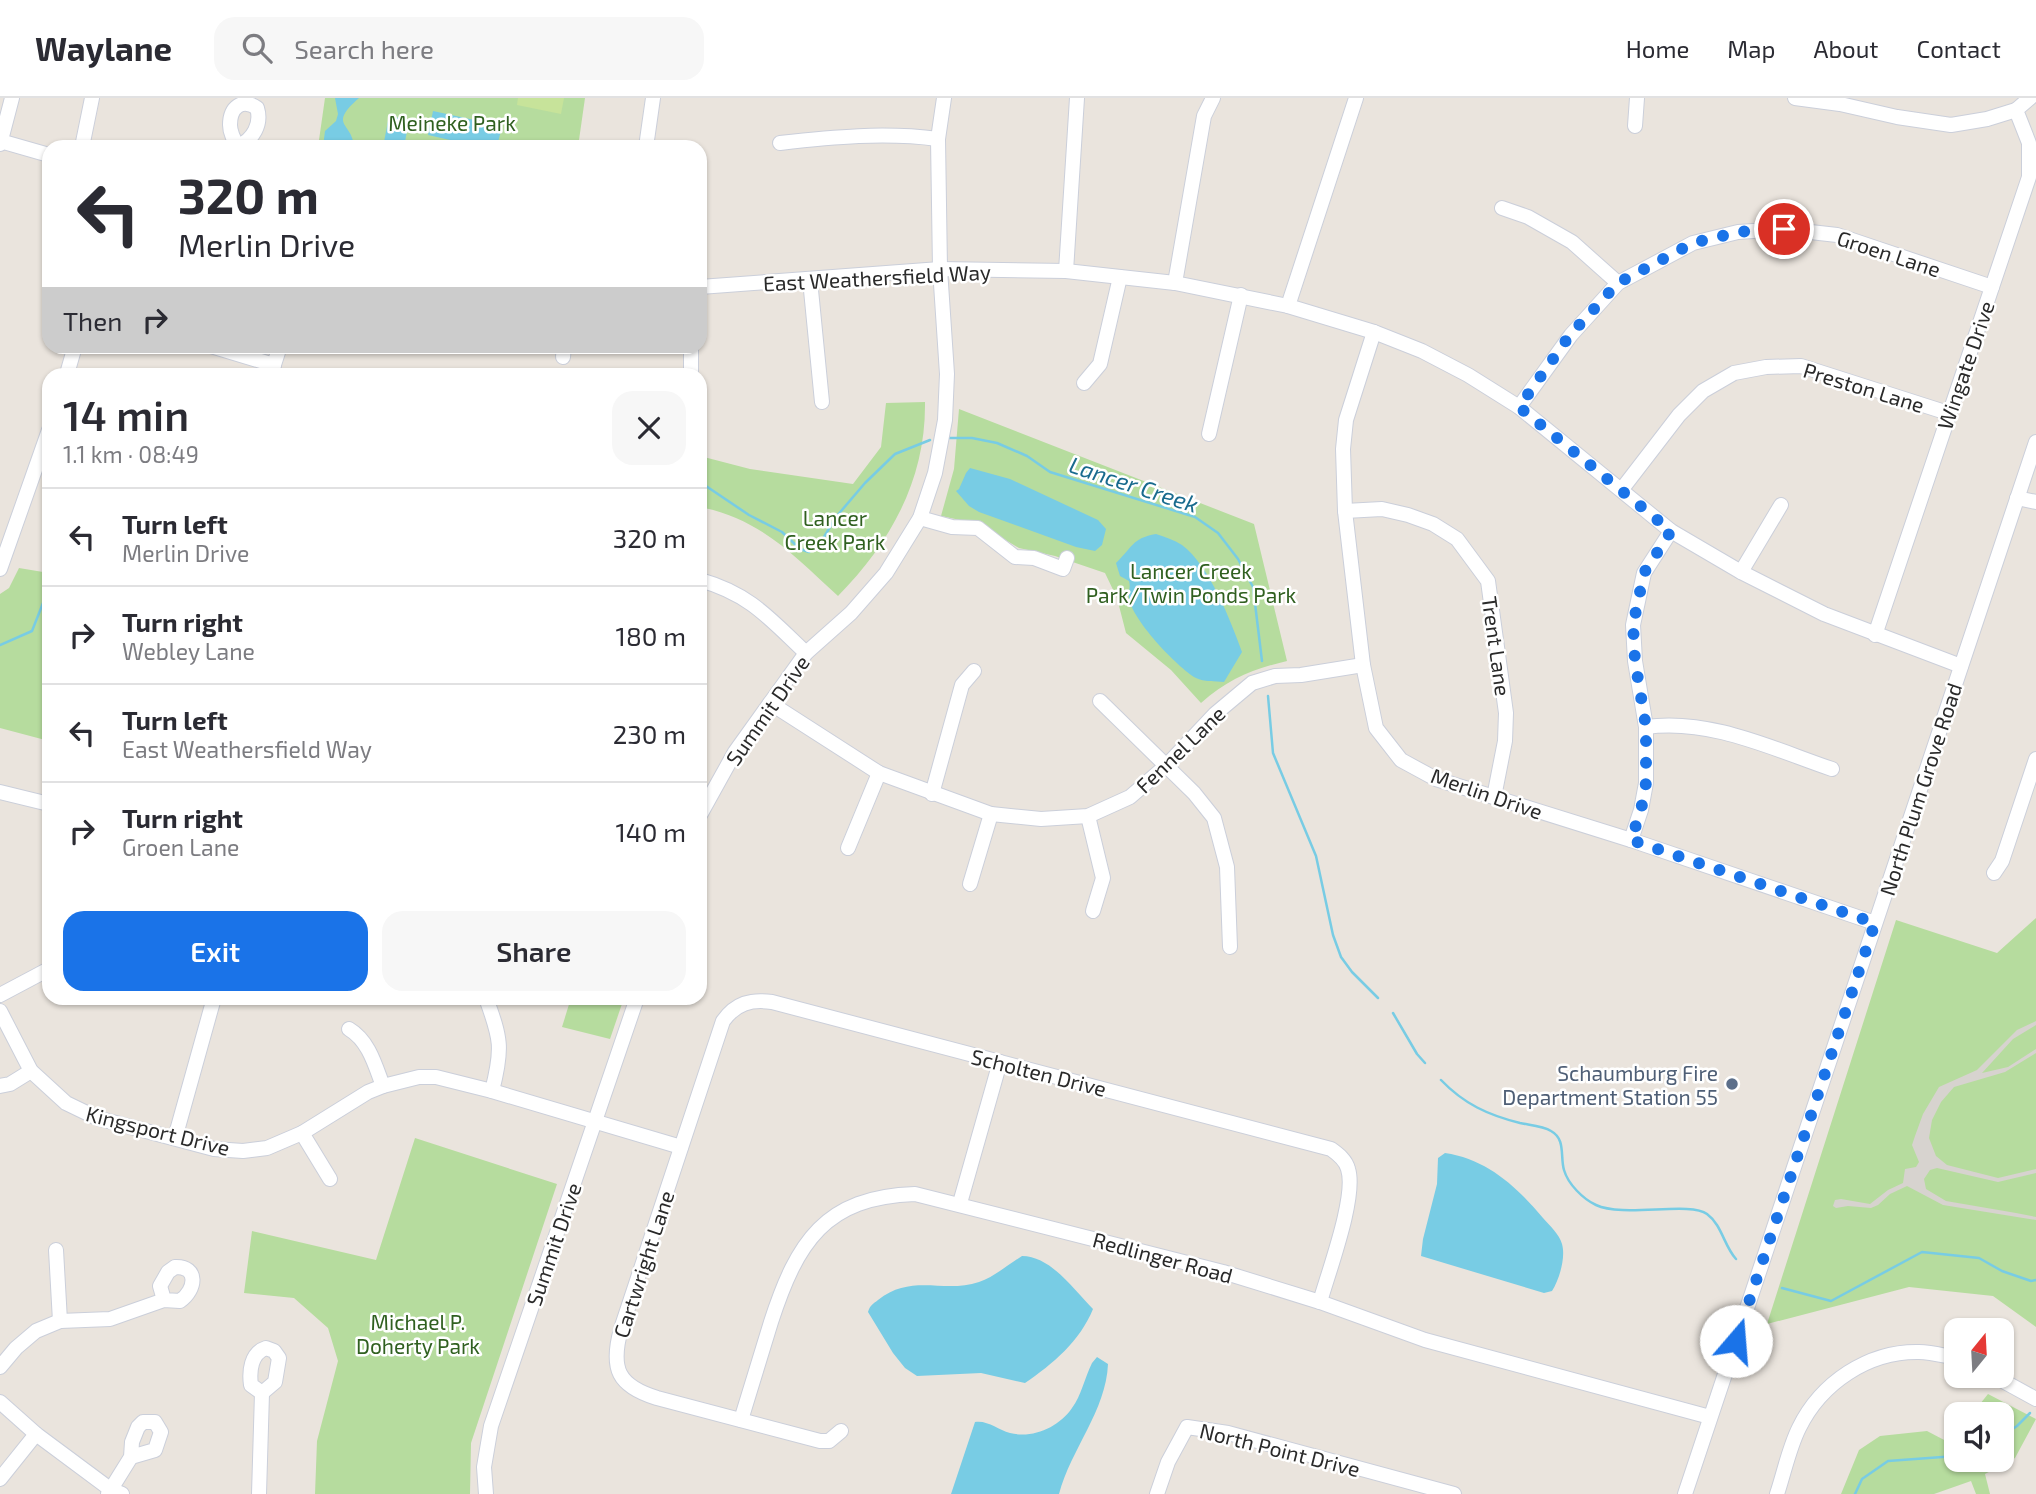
<!DOCTYPE html>
<meta charset="utf-8">
<style>
:root{--surface:#fff;--page:#f7f7f7;--text:#2b2b33;--muted:#7c7c81;--line:#e1e1e2;--accent:#1a73e8}
body{margin:0;font-family:"Exo 2",sans-serif;background:var(--page);color:var(--text);height:100vh;display:flex;flex-direction:column;font-size:26px;white-space:nowrap}
*{box-sizing:border-box;margin:0}
p{font-size:23px;color:var(--muted)}
.icon{flex:none;width:38px;height:38px;fill:none;stroke:currentColor;stroke-width:2;stroke-linecap:round;stroke-linejoin:round}
.map{position:relative;flex:1;overflow:hidden}
.panel{position:absolute;left:42px;top:270px;width:665px;height:637px;display:flex;flex-direction:column;background:var(--surface);border-radius:21px;box-shadow:0 2px 5px #0004}
.panel>*{flex:none}
.top-card{position:absolute;left:42px;top:42px;width:665px;height:214px;border-radius:21px;box-shadow:0 2px 5px #0004;background:#fff;color:var(--text);overflow:hidden}
.needle{width:46px;rotate:18deg}
.fabs{position:absolute;left:1944px;top:1220px;display:grid;gap:14px}
.fabs a{display:grid;place-items:center;width:70px;height:70px;border-radius:14px;background:var(--surface);box-shadow:0 2px 5px #0004;font-size:35px}
.pin{position:absolute;display:grid;place-items:center;width:60px;height:60px;color:#fff;margin:-30px;border:4px solid #fff;border-radius:50%;box-shadow:0 2px 7px #0007}
.me{position:absolute;width:77px;margin:-38px;rotate:18deg;stroke-linejoin:round;filter:drop-shadow(0 0 5px #0008)}
.turn{display:flex;align-items:center;gap:24px;height:147px;padding:0 21px;font-size:32px}
.turn .icon{width:91px;height:91px;stroke-width:2.5}
.turn b{display:block;font-size:49px;line-height:60px}
.then{display:flex;align-items:center;height:66px;padding:0 21px;background:#0003;gap:14px;font-size:26px}
.round{display:grid;place-items:center;flex:none;width:74px;height:74px;border-radius:21px;background:var(--page)}
.head{display:flex;align-items:center;justify-content:space-between;height:119px;padding:0 21px}
h1{font-size:42px;font-weight:600;line-height:52px}
.button{display:flex;gap:14px;margin-top:auto;padding:14px 21px}
.button a{flex:1;height:80px;border-radius:21px;background:var(--accent);color:#fff;font-size:28px;font-weight:600;line-height:80px;text-align:center}
.button a+a{background:var(--page);color:var(--text)}
ul{padding:0;list-style:none}
li{display:flex;align-items:center;gap:21px;height:98px;padding:0 21px;border-top:2px solid var(--line)}
li div{flex:1}
li b{display:block;font-size:26px}
li em{font-style:normal}
header{display:flex;align-items:center;gap:42px;box-sizing:border-box;height:98px;padding:0 35px;background:var(--surface);border-bottom:2px solid var(--line)}
header strong{font-size:33px}
nav{display:flex;gap:38px;margin-inline-start:auto;font-size:24px}
.search{width:490px;height:63px;background:var(--page);display:flex;align-items:center;gap:18px;box-sizing:border-box;padding:0 24px;border-radius:21px;color:var(--muted);font-size:26px}
.map>svg:first-child{display:block}
.green{fill:#b6dc9e}
.pitch{fill:#c7e39a}
.plaza{fill:#d7d3cf}
.water{fill:#78cce4}
.lines{fill:none;stroke-linecap:round;stroke-linejoin:round}
.stream{stroke:#78cce4;stroke-width:2.5}
.minor-casing{stroke:#cbcfda;stroke-width:16}
.minor{stroke:#fff;stroke-width:14}
.route{stroke:#1a73e8;stroke-width:12;stroke-dasharray:0 21.6}
.service-dot{fill:#5c6f8a;stroke:#fff;stroke-width:2.5}
.labels{text-anchor:middle;dominant-baseline:central;stroke-width:5;stroke-linejoin:round;paint-order:stroke}
.park-label{font-size:21px;fill:#306020;stroke:#fff}
.street-label{font-size:21px;fill:#2a2a2a;stroke:#fff}
.service-label{font-size:21px;fill:#4e5e75;stroke:#fff;text-anchor:end}
.water-label{font-size:23px;font-style:italic;fill:#196b8e;stroke:#fff}
</style>
<header>
<strong>Waylane</strong>
<div class="search"><svg class="icon" aria-label="search" viewBox="0 0 24 24"><circle cx="10" cy="10" r="6"/><path d="M15 15l6 6"/></svg>Search here</div>
<nav><a>Home</a><a>Map</a><a>About</a><a>Contact</a></nav>
</header>
<div class="map">
<svg width="2036" height="1396" viewBox="0 0 2036 1396">
<rect width="100%" height="100%" fill="#eae4dd"/>
<g class="green">
<polygon points="325,0 585,0 578,49 318,49"/>
<path d="M 925,304 C 926,381 891,444 838,498 C 794,458 761,421 700,409 L 700,358 L 750,371 L 853,386 L 881,349 L 886,305 Z"/>
<path d="M 959,311 L 1254,426 L 1287,563 C 1253,571 1228,581 1201,605 L 1171,572 L 1126,535 L 1117,500 L 1105,475 L 1055,458 L 1019,450 L 979,426 L 941,418 L 954,371 Z"/>
<polygon points="19,470 49,475 49,643 0,630 0,496 9,490"/>
<polygon points="2036,820 2036,1229 1993,1198 1909,1189 1767,1226 1896,822 1997,855"/>
<polygon points="571,900 624,900 610,941 562,929"/>
<polygon points="415,1040 557,1086 471,1345 470,1396 315,1396 317,1343 338,1263 328,1230 294,1200 244,1195 252,1133 376,1162"/>
<polygon points="1988,1296 2036,1321 2015,1360 1985,1376 1990,1396 1976,1396 1971,1383 1934,1396 1841,1396 1859,1352 1880,1338 1927,1333 1948,1344 1956,1334 1956,1362 2002,1362 2002,1316 1972,1316"/>
</g>
<polygon class="pitch" points="518,0 564,0 561,16 517,7"/>
<polygon class="plaza" points="2036,923 2036,927 2013,941 1982,975 2008,969 2036,951 2036,955 2005,974 1954,989 1941,1004 1932,1022 1929,1040 1936,1058 1947,1067 1998,1080 2036,1071 2036,1075 1998,1084 1937,1070 1930,1072 1924,1081 1926,1091 1946,1103 2016,1115 2036,1119 2036,1122 1943,1107 1907,1088 1890,1096 1878,1107 1871,1110 1848,1108 1836,1110 1833,1108 1835,1102 1841,1101 1870,1106 1888,1092 1903,1085 1905,1071 1916,1069 1919,1064 1912,1047 1915,1038 1923,1016 1939,989 1977,972 2017,932"/>
<g class="water">
<path d="M 335,0 L 359,0 C 327,28 353,24 354,49 L 323,49 L 325,33 L 336,23 L 338,16 Z"/>
<polygon points="433,13 502,28 497,49 481,49 428,37"/>
<polygon points="389,18 409,22 404,49 383,49"/>
<polygon points="970,370 1010,381 1098,422 1106,431 1102,447 1095,453 1076,449 979,414 969,408 956,393 959,391 966,375"/>
<path d="M 1156,436 C 1165,439 1174,442 1182,447 C 1210,468 1230,522 1242,554 L 1224,584 C 1215,583 1204,584 1196,580 C 1178,570 1130,520 1129,499 C 1128,493 1131,490 1129,483 L 1120,478 L 1116,465 C 1132,450 1132,440 1156,436 Z"/>
<path d="M 1445,1055 C 1487,1061 1517,1089 1543,1120 C 1550,1128 1559,1136 1562,1146 C 1566,1160 1559,1182 1552,1193 L 1544,1195 L 1421,1158 L 1423,1141 L 1437,1086 L 1438,1060 Z"/>
<path d="M 1022,1158 C 1051,1158 1074,1192 1093,1211 C 1080,1243 1053,1266 1025,1285 L 981,1275 L 917,1278 L 905,1270 L 893,1255 L 868,1214 C 870,1207 873,1206 878,1202 C 912,1175 944,1196 979,1184 C 994,1179 1009,1166 1022,1158 Z"/>
<path d="M 1097,1259 L 1108,1266 C 1106,1313 1071,1351 1059,1396 L 951,1396 L 975,1324 C 988,1322 998,1332 1010,1335 C 1033,1341 1059,1329 1072,1310 C 1081,1298 1085,1279 1092,1265 Z"/>
</g>
<g class="lines">
<g class="stream">
<polyline points="949,340 972,340 997,345 1027,358 1050,374 1195,419 1218,435 1238,461 1253,489 1262,563"/>
<polyline points="700,384 749,417 782,434 800,451 809,454 821,444 836,419 865,385 895,356 930,342"/>
<polyline points="0,547 32,533 45,500 49,497"/>
<polyline points="1268,598 1273,655 1316,758 1333,837 1341,859 1352,874 1378,900"/>
<polyline points="1393,915 1417,956 1425,965"/>
<path d="M 1441,982 C 1464,1006 1488,1017 1520,1025 C 1529,1027 1543,1028 1551,1033 C 1566,1041 1560,1059 1564,1072 C 1568,1086 1583,1101 1596,1107 C 1623,1120 1690,1103 1707,1116 C 1722,1127 1724,1148 1736,1161"/>
<polyline points="1782,1190 1831,1203 1922,1154 1979,1160 2002,1173 2031,1183 2036,1182"/>
<polyline points="2002,1338 2017,1328 2030,1315"/>
<polyline points="1855,1396 1862,1381 1888,1363 1956,1358"/>
</g>
<defs>
<g id="minor">
<polyline points="1795,0 1840,6 1897,19 1951,27 1987,21 2016,12"/>
<polyline points="1635,28 1637,0"/>
<polyline points="0,43 49,57"/>
<path d="M 780,45 C 833,39 884,34 938,41"/>
<polyline points="0,46 12,0"/>
<polyline points="82,49 92,0"/>
<path d="M 238,49 C 234,42 230,35 230,27 C 230,9 242,0 257,10 C 262,26 253,42 238,48"/>
<polyline points="646,49 653,0"/>
<polyline points="1502,110 1528,119 1572,144 1618,185"/>
<polyline points="1066,173 1077,0"/>
<polyline points="810,182 822,304"/>
<polyline points="1175,185 1204,18 1213,0"/>
<polyline points="700,189 940,171 1066,173 1175,185 1288,208 1374,234 1422,253 1468,277 1519,309 1671,433 1741,474 1824,516 1961,568"/>
<polyline points="1288,208 1356,0"/>
<polyline points="1374,234 1346,322 1343,351 1345,413 1363,567 1376,630 1401,662 1436,681 1631,742 1875,825"/>
<polyline points="211,248 274,267"/>
<polyline points="691,248 691,276"/>
<polyline points="563,259 564,248"/>
<polyline points="67,276 75,248"/>
<polyline points="271,276 280,248"/>
<polyline points="1084,285 1100,266 1120,179"/>
<polyline points="1519,309 1571,237 1618,185 1693,145 1738,134 1784,131 1837,137 1992,189"/>
<polyline points="1209,336 1241,197"/>
<polyline points="1622,391 1679,317 1703,293 1734,275 1766,269 1801,268 1948,315"/>
<polyline points="2017,400 2036,404"/>
<polyline points="1345,413 1382,411 1408,417 1433,426 1457,441 1488,483 1506,615 1505,643 1494,699"/>
<polyline points="920,420 952,429 978,430 1015,459 1034,460 1063,471 1067,460"/>
<polyline points="0,471 49,332"/>
<polyline points="1741,474 1781,407"/>
<path d="M 700,482 C 750,496 770,521 806,555"/>
<polyline points="1875,537 2029,79 2029,45 2016,12 2030,0"/>
<polyline points="1100,603 1194,695 1214,720 1227,769 1230,849"/>
<polyline points="770,605 879,675 991,716 1041,721 1088,718 1130,699 1167,667 1215,616 1252,585 1275,578 1301,577 1363,567"/>
<path d="M 1646,629 C 1710,620 1773,651 1832,671"/>
<polyline points="0,694 49,706"/>
<polyline points="932,696 962,587 974,573"/>
<polyline points="700,717 735,654 806,555 851,515 886,475 920,420 935,375 945,322 947,276 940,171 938,41 944,0"/>
<polyline points="1088,718 1103,780 1093,813"/>
<polyline points="1631,742 1641,712 1646,685 1646,629 1635,563 1633,527 1644,475 1671,433"/>
<polyline points="848,750 879,675"/>
<polyline points="1994,775 2002,763 2036,661"/>
<polyline points="970,786 991,716"/>
<polyline points="0,897 49,871"/>
<path d="M 486,900 C 501,941 503,950 492,993"/>
<polyline points="0,913 31,973 66,1005 97,1020 214,1051 243,1053 267,1050 302,1035 368,994 383,988 419,979 436,979 492,993 681,1049"/>
<path d="M 349,931 C 369,943 375,967 383,988"/>
<polyline points="0,988 10,986 31,973"/>
<polyline points="302,1035 330,1081"/>
<polyline points="175,1040 214,900"/>
<polyline points="960,1105 1000,964"/>
<polyline points="56,1152 60,1223"/>
<path d="M 266,1250 L 274,1253 L 279,1260 L 275,1284 L 262,1295 L 251,1287 C 249,1273 251,1255 266,1250 Z"/>
<path d="M 0,1269 L 16,1250 L 36,1233 L 60,1223 L 110,1221 L 164,1202 L 180,1203 C 196,1192 199,1168 175,1169 L 168,1174 L 160,1188 L 164,1202"/>
<polyline points="1994,1278 2036,1301"/>
<polyline points="0,1304 36,1336 110,1391 122,1396"/>
<path d="M 741,1322 C 751,1289 761,1256 771,1224 C 797,1144 825,1099 915,1096 L 1223,1174 L 1320,1204 L 1425,1242 L 1710,1319"/>
<path d="M 841,1333 L 829,1343 L 820,1343 L 657,1300 C 618,1288 610,1271 621,1231 L 723,923 C 736,905 751,901 772,904 L 1331,1051 C 1338,1056 1346,1062 1348,1071 C 1357,1098 1328,1175 1320,1204"/>
<polyline points="0,1381 36,1336"/>
<polyline points="108,1396 131,1359 132,1344 138,1329 143,1324 155,1324 161,1334 155,1352 131,1359"/>
<polyline points="259,1396 262,1295"/>
<polyline points="486,1396 484,1369 491,1328 637,900"/>
<polyline points="1157,1396 1168,1364 1187,1329 1228,1335 1454,1396"/>
<polyline points="1685,1396 2036,344"/>
<path d="M 1777,1396 C 1784,1375 1789,1350 1799,1330 C 1821,1285 1868,1253 1919,1254 C 1931,1254 1945,1258 1956,1260"/>
</g>
</defs>
<use href="#minor" class="minor-casing"/>
<use href="#minor" class="minor"/>
</g>
<g class="lines">
<polyline class="route" points="1736,1243 1875,825 1631,742 1641,712 1646,685 1646,629 1635,563 1633,527 1644,475 1671,433 1519,309 1570,237 1618,185 1693,145 1738,134 1784,131"/>
</g>
<circle class="service-dot" cx="1732" cy="986" r="7"/>
<g class="labels">
<g class="park-label">
<text x="452" y="24">Meineke Park</text>
<text x="835" y="419">Lancer<tspan x="835" dy="24">Creek Park</tspan></text>
<text x="1191" y="472">Lancer Creek<tspan x="1191" dy="24">Park/Twin Ponds Park</tspan></text>
<text x="418" y="1223">Michael P.<tspan x="418" dy="24">Doherty Park</tspan></text>
</g>
<g class="street-label">
<text transform="translate(1889 155) rotate(18)">Groen Lane</text>
<text transform="translate(877 179) rotate(-3)">East Weathersfield Way</text>
<text transform="translate(1965 267) rotate(-71)">Wingate Drive</text>
<text transform="translate(1864 289) rotate(17)">Preston Lane</text>
<text transform="translate(1497 548) rotate(82)">Trent Lane</text>
<text transform="translate(767 612) rotate(-55)">Summit Drive</text>
<text transform="translate(1180 651) rotate(-44)">Fennel Lane</text>
<text transform="translate(1920 691) rotate(-72)">North Plum Grove Road</text>
<text transform="translate(1487 695) rotate(19)">Merlin Drive</text>
<text transform="translate(1039 974) rotate(14)">Scholten Drive</text>
<text transform="translate(158 1032) rotate(14)">Kingsport Drive</text>
<text transform="translate(553 1146) rotate(-71)">Summit Drive</text>
<text transform="translate(1163 1159) rotate(15)">Redlinger Road</text>
<text transform="translate(643 1166) rotate(-72)">Cartwright Lane</text>
<text transform="translate(1280 1351) rotate(14)">North Point Drive</text>
</g>
<g class="service-label">
<text x="1718" y="974">Schaumburg Fire<tspan x="1718" dy="24">Department Station 55</tspan></text>
</g>
<g class="water-label">
<text transform="translate(1134 386) rotate(18)">Lancer Creek</text>
</g>
</g>
</svg>
<div class="fabs">
<a><svg class="needle" viewBox="-14 -14 28 28"><path d="M0-13l5 13h-10z" fill="#e53935"/><path d="M0 13l5-13h-10z" fill="#7c7c81"/></svg></a>
<a><svg class="icon" aria-label="sound" viewBox="0 0 24 24"><path d="M4 9h4l5-4v14l-5-4H4zM17 9q2 3 0 6"/></svg></a>
</div>
<div class="pin" style="left:1784px;top:131px;background:#d93025"><svg class="icon" aria-label="arrive" viewBox="0 0 24 24"><path d="M6 21V4h12l-3 4 3 4H6"/></svg></div>
<svg class="me" style="left:1736px;top:1243px" viewBox="-20 -20 40 40"><circle r="19" fill="#fff"/><path d="M0-13L10 11 0 6-10 11z" fill="#1a73e8"/></svg>
<div class="top-card">
<div class="turn"><svg class="icon" aria-label="left" viewBox="0 0 24 24"><path d="M17 20v-9H6M10 6l-5 5 5 5"/></svg><div><b>320 m</b>Merlin Drive</div></div>
<div class="then">Then<svg class="icon" aria-label="right" viewBox="0 0 24 24"><path d="M7 20v-9h11M14 6l5 5-5 5"/></svg></div>
</div>
<section class="panel">
<div class="head"><div><h1>14 min</h1><p>1.1 km · 08:49</p></div><a class="round"><svg class="icon" aria-label="close" viewBox="0 0 24 24"><path d="M6 6l12 12M18 6L6 18"/></svg></a></div>
<ul>
<li><svg class="icon" aria-label="left" viewBox="0 0 24 24"><path d="M17 20v-9H6M10 6l-5 5 5 5"/></svg><div><b>Turn left</b><p>Merlin Drive</p></div><em>320 m</em></li>
<li><svg class="icon" aria-label="right" viewBox="0 0 24 24"><path d="M7 20v-9h11M14 6l5 5-5 5"/></svg><div><b>Turn right</b><p>Webley Lane</p></div><em>180 m</em></li>
<li><svg class="icon" aria-label="left" viewBox="0 0 24 24"><path d="M17 20v-9H6M10 6l-5 5 5 5"/></svg><div><b>Turn left</b><p>East Weathersfield Way</p></div><em>230 m</em></li>
<li><svg class="icon" aria-label="right" viewBox="0 0 24 24"><path d="M7 20v-9h11M14 6l5 5-5 5"/></svg><div><b>Turn right</b><p>Groen Lane</p></div><em>140 m</em></li>
</ul>
<div class="button"><a>Exit</a><a>Share</a></div>
</section>
</div>
